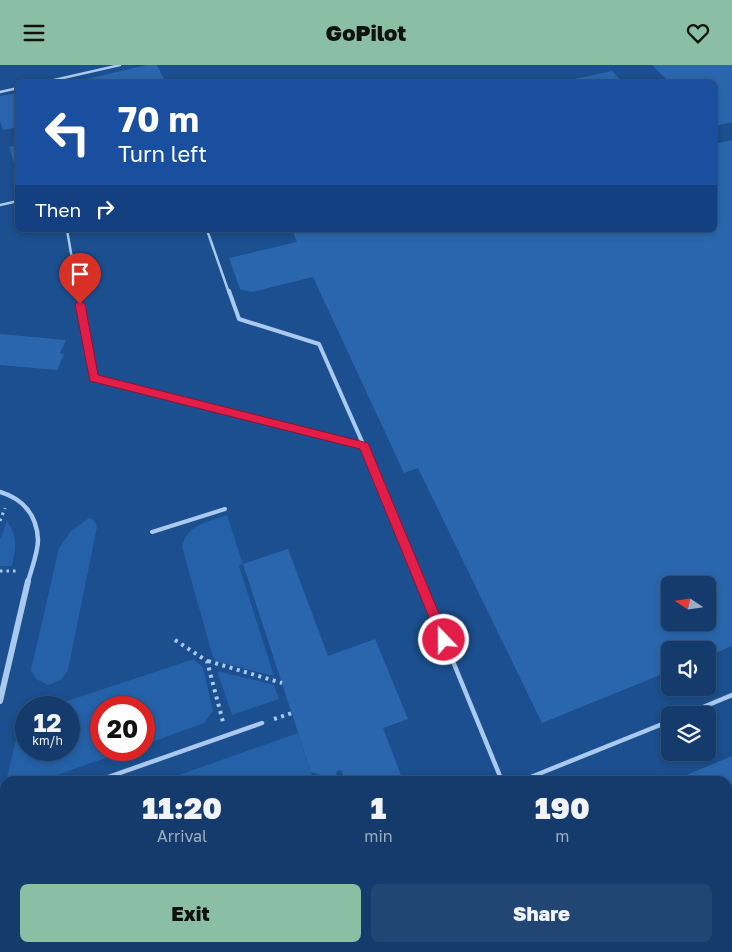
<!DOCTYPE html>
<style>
:root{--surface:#143b6b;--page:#214673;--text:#f1f3f6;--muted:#9dadc1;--line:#33557e;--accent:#8abfa5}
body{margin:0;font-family:"Golos Text",sans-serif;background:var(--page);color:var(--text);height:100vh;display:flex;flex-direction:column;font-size:19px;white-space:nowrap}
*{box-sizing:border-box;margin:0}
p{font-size:16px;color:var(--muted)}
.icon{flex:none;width:28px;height:28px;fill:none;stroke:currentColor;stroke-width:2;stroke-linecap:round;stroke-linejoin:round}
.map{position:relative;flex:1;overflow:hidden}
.sheet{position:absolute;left:0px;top:711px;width:732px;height:176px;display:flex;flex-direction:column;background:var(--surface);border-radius:15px 15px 0 0;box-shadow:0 2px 8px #0003,0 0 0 1px var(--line)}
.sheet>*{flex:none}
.hud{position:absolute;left:15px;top:15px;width:702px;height:152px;border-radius:8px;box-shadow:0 2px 8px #0003,0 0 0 1px var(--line);background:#1a4fa0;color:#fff;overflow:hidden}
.needle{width:32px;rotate:283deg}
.buttons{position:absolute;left:661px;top:511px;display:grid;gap:10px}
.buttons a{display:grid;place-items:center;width:55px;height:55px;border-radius:8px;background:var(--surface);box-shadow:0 2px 8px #0003,0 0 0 1px var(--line);font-size:25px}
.speed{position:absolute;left:15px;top:631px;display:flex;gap:10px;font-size:25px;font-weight:700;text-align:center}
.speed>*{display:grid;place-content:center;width:65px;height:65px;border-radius:50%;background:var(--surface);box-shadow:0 2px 8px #0003,0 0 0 1px var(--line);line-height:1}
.speed small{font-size:12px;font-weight:400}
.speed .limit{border:8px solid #d22;background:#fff;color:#111}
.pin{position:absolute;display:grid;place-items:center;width:42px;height:42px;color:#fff;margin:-51px -21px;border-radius:50% 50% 50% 0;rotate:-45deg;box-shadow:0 0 5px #0007}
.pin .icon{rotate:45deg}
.me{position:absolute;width:55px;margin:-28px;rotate:338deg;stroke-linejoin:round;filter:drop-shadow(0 0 4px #0008)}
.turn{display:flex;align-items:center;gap:18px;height:105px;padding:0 20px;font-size:22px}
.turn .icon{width:65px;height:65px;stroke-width:2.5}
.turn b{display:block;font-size:35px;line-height:42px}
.then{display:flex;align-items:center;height:48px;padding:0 20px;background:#0003;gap:10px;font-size:19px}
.eta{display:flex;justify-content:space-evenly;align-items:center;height:85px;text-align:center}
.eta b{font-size:30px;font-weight:800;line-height:35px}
.action{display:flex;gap:10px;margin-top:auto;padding:10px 20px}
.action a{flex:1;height:58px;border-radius:8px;background:var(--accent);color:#111;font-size:20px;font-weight:800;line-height:58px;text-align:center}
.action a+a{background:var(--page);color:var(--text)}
header{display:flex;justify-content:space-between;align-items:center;height:65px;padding:0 20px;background:var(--accent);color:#111;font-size:22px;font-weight:800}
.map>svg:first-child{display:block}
.green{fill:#2461a8}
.building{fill:#2a66ad;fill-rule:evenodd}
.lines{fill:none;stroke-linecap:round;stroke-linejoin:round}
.path-far1{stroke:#a9c9ee;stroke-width:3;stroke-dasharray:2.5 4;stroke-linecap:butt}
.path{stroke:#a9c9ee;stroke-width:4;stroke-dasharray:3 4.5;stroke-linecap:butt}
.service-far2{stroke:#a9c9ee;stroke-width:2.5}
.service-far1{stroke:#a9c9ee;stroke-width:4}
.service{stroke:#a9c9ee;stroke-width:4.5}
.minor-far1{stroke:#a9c9ee;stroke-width:4.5}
.minor{stroke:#a9c9ee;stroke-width:6}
.route{fill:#e11d48;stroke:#92132f}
</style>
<header><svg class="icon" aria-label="menu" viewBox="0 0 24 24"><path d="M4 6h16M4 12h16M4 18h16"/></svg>GoPilot<svg class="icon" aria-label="heart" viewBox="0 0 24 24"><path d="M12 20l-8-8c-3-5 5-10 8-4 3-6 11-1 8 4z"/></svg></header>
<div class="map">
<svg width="732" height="887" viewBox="0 0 732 887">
<rect width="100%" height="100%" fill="#1b4f8f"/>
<g class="green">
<path d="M 227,450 L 243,499 L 239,501 L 274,611 L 215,596 L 212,589 L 182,482 C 186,460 208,457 227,450 Z"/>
<polygon points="89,453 94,455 97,462 68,605 61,615 48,620 36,614 31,605 59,483 71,466"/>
<path d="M 7,456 C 18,473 16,482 12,501 L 0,501 L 0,475 Z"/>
<polygon points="194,594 203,603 213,646 204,658 144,680 144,642 101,642 101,685 128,685 40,716 6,716 19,663 26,654 26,685 69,685 69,642 49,642"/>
<polygon points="217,606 274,620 279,634 232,650"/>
<polygon points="298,668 314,716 162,716"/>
<path d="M 5,773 L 5,882 L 49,883 C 34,887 16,887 0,885 L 0,774 Z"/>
</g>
<g class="building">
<polygon points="147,0 157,0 166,18 69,18"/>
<polygon points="652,0 732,0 732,57 715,61 715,18 670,18"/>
<polygon points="612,6 623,18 561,18 561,17"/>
<polygon points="18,28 18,62 3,65 0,56 0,31"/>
<path d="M 732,75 L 732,581 L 708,591 L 708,585 L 670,585 L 670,606 L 542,658 L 418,403 L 404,408 L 313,212 L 252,227 L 240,224 L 229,193 L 297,177 L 292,165 L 715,165 L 715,79 ZM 670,520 L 708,520 L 708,558 L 670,558 Z"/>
<polygon points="18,80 18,108 17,108 9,82"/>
<polygon points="0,269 66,275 60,288 64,289 57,305 0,300"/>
<polygon points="288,484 328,591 375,574 408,654 383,663 401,710 384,716 345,716 341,705 337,706 335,715 311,707 243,499"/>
<polygon points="732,691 732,887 274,887 273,883 275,882 728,882 728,716 672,716"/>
</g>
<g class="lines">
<g class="path-far1">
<polyline points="0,456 5,443"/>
<polyline points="0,506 17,506"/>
</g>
<g class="path">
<polyline points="175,575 207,596 223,657"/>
<polyline points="208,596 282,618"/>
<polyline points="274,654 292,648"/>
<polyline points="325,716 327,712"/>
</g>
<g class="service-far2">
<polyline points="41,18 120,0"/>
<polyline points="0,27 18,23"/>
<polyline points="0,140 18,136"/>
<polyline points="67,165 78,228"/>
<polyline points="207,165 229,228"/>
</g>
<g class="service-far1">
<polyline points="78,226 93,313 364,381"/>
<polyline points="229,226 239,254 319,279 364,381 420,517"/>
<polyline points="152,467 225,444"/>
</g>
<g class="service">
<polyline points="420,516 502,716"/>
<polyline points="684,650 732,630"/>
<polyline points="97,716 262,658"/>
<polyline points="521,716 670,656"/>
<polyline points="0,751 5,750"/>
<polyline points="119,882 120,887"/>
<polyline points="226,882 227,887"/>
<polyline points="97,887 108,882"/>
</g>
<path class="minor-far1" d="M 0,427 C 23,434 37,450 38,475 C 38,488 31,505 28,517"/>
<polyline class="minor" points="0,636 28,516"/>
</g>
<polygon class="route" points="80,236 85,239 98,310 368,378 450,575 448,579 444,581 440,579 360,384 90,316 75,239"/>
</svg>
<div class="buttons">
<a><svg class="needle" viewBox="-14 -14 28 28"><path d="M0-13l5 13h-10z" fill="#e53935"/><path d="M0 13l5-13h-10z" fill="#9dadc1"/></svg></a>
<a><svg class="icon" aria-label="sound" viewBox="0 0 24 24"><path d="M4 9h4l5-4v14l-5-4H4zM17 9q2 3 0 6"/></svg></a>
<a><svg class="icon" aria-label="layers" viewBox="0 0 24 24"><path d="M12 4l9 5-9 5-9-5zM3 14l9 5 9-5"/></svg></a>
</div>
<div class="speed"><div>12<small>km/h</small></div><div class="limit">20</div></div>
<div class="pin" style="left:80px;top:239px;background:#d93025"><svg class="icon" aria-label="arrive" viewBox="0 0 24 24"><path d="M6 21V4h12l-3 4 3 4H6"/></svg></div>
<svg class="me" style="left:444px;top:575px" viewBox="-20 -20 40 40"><circle r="17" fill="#e11d48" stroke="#fff" stroke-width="3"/><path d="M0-11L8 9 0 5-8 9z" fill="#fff"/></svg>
<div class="hud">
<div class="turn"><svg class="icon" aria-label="left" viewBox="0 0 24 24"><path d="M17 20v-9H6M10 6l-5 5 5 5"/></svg><div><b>70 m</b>Turn left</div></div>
<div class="then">Then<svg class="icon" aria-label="right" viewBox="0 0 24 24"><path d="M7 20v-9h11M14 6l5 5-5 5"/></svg></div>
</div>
<section class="sheet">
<div class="eta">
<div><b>11:20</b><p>Arrival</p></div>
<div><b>1</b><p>min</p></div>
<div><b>190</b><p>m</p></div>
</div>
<div class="action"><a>Exit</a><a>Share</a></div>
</section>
</div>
